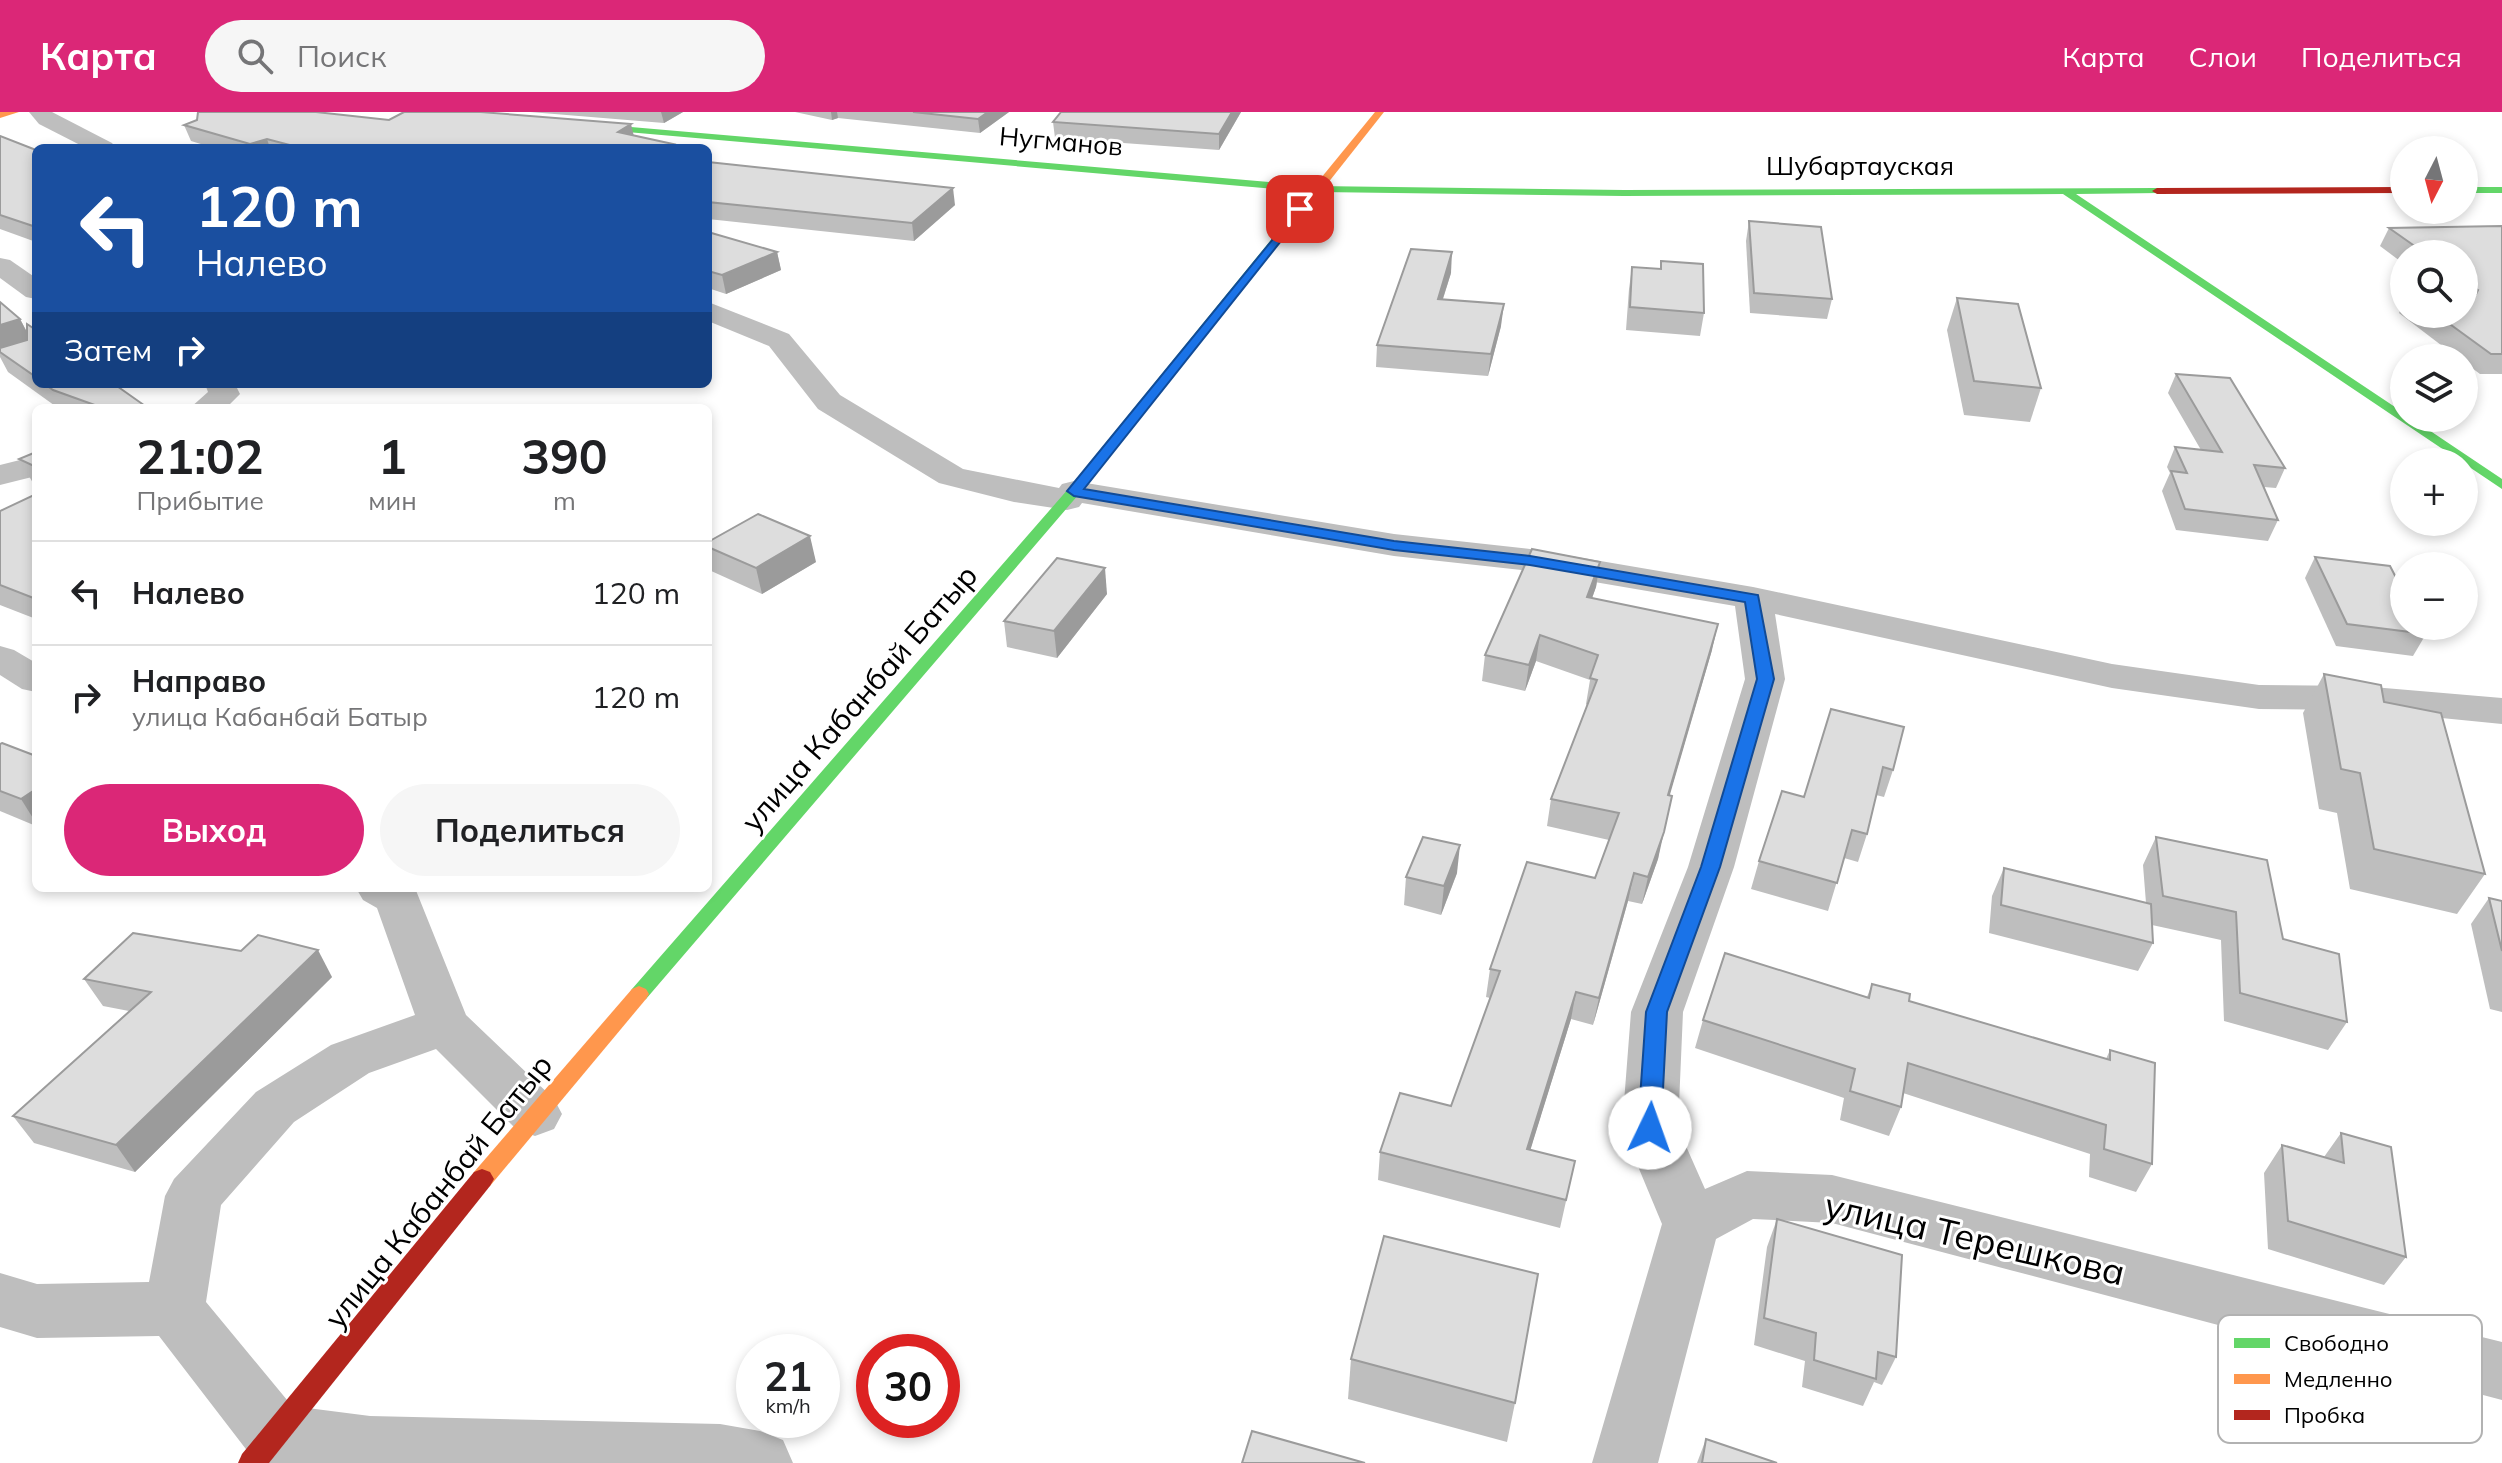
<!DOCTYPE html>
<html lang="ru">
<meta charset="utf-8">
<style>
:root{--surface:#fff;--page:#f6f6f6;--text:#202124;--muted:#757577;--line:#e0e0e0;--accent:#db2777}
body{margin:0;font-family:Mulish,sans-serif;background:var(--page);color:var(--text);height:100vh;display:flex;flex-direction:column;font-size:30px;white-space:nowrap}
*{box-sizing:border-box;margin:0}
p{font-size:26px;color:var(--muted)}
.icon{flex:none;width:44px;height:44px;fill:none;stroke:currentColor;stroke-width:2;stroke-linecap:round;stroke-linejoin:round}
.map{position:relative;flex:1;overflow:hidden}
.panel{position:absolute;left:32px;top:292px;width:680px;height:488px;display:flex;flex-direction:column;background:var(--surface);border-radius:12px;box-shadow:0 4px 12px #0003}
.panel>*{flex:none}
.top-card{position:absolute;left:32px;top:32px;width:680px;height:244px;border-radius:12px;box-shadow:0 4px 12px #0003;background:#1a4fa0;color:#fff;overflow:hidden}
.needle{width:52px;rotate:186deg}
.controls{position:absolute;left:2390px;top:24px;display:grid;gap:16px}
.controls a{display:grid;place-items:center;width:88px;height:88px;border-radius:50%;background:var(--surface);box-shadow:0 4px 12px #0003;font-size:40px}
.speed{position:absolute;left:736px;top:1222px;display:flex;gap:16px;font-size:40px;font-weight:700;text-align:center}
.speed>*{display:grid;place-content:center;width:104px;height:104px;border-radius:50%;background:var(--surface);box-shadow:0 4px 12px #0003;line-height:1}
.speed small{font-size:20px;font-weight:400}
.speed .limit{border:12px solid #d22;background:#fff;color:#111}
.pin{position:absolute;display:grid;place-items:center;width:68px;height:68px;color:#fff;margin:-34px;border-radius:16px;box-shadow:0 4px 12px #0006}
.me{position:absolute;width:88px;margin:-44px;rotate:3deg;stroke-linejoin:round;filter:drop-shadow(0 0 6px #0008)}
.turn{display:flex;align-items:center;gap:28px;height:168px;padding:0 32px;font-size:36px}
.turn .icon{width:104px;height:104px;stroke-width:2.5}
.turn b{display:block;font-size:56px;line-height:68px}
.then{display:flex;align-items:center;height:76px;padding:0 32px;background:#0003;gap:16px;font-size:30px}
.eta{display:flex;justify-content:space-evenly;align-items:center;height:136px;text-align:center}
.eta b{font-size:48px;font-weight:700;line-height:56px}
.button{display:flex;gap:16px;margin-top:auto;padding:16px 32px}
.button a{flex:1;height:92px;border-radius:48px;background:var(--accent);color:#fff;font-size:32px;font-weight:700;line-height:92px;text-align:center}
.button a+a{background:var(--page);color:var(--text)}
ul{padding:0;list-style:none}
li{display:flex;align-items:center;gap:24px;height:104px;padding:0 32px;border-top:2px solid var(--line)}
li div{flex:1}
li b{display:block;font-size:30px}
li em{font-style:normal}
header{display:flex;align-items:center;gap:48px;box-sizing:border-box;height:112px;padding:0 40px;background:var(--accent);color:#fff}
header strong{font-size:38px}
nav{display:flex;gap:44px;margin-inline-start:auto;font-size:28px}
.search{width:560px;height:72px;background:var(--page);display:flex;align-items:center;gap:20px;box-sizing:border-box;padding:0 28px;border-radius:44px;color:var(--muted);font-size:30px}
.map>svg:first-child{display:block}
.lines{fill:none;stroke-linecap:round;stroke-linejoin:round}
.street{fill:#bebebe;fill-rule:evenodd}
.fast{fill:#63d668;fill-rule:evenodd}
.slow{fill:#ff974d;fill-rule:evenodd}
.jam{fill:#b3261e;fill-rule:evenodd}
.wall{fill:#bebebe}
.shaded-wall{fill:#9b9b9b}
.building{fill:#ddd;stroke:#9b9b9b;stroke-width:2}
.route{fill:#1a73e8;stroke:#114b97;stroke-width:2}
.labels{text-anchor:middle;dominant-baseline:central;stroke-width:6;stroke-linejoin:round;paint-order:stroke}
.far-street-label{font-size:26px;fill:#000;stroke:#fff}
.street-label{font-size:30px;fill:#000;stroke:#fff}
.near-street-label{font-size:36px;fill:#000;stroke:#fff}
.key{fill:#fff;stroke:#b2b2b2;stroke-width:2}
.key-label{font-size:22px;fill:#000}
</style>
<header>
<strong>Карта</strong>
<div class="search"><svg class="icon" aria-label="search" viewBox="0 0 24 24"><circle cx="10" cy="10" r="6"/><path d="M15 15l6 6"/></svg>Поиск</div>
<nav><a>Карта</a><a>Слои</a><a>Поделиться</a></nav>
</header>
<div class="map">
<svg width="2502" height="1351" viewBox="0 0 2502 1351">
<rect width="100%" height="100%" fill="#fff"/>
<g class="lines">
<g class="street">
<polygon points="29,0 52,0 112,31 116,36 86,36 39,12"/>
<polygon points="0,146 10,148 36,166 36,187 26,185 0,166"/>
<polygon points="708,190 789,222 840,283 963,357 1059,376 1062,372 1074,369 1394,422 1530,437 1753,475 2112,552 2259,573 2361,574 2502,586 2502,612 2361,598 2259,597 2112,576 1775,502 1785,567 1734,755 1683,900 1678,1016 1705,1077 1747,1059 1832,1063 2502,1230 2502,1288 1832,1111 1753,1107 1716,1127 1658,1351 1592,1351 1662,1112 1622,1016 1631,900 1688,755 1745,567 1735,494 1530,459 1394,444 1082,391 1079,395 1067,398 1014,390 939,371 818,297 769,234 708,209"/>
<polygon points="205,272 235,272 240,282 226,296 190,296 208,280"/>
<polygon points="36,344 36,364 0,373 0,353"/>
<polygon points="0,534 14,538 36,551 36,580 22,577 0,563"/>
<polygon points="356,776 415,776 466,903 554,987 562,1002 554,1017 535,1024 516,1017 436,937 369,961 294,1010 221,1093 206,1190 292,1294 370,1304 720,1312 760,1319 783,1328 793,1351 267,1351 252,1345 159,1224 37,1226 0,1215 0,1161 37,1172 149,1170 165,1084 174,1067 256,980 331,933 415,903 377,796 363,788"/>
</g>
<g class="fast">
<polygon points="573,10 1316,74 1624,78 2157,76 2162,79 2161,81 2076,82 2404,301 2404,306 2411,306 2502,367 2502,377 2063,82 1624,84 1320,80 1079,382 646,887 639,890 632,887 629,882 632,877 1069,376 1310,80 570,15"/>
<rect x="2464" y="75" width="38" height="6"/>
</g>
<g class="slow">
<polygon points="0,0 19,0 0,6"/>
<polygon points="1375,0 1384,0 1320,81 1312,81 1312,77"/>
<polygon points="639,874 646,877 649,882 646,887 490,1074 482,1077 474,1074 470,1067 474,1060 632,877"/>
</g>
<g class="jam">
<polygon points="2404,75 2404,81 2157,82 2152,79 2157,76"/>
<polygon points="482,1057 490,1060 494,1067 490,1074 269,1351 238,1351 242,1342 474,1060"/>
</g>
</g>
<g class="wall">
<polygon points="530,0 683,0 664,11"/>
<polygon points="795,0 1009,0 980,21 838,6 832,8"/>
<polygon points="1241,0 1219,38 1055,26 1053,10"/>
<polygon points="389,8 633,23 673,32 674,36 214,36 191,29 184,13"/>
<polygon points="0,24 36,38 36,130 0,117"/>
<polygon points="708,50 955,93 914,129 708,107"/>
<polygon points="1749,109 1832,187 1827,207 1750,201 1746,129"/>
<polygon points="2502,114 2502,262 2480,262 2464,250 2464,246 2458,246 2399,201 2404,190 2404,202 2464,202 2464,142 2404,142 2404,152 2380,134 2389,116"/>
<polygon points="708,120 777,140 781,158 726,182 708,176"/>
<polygon points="1661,149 1704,201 1700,224 1626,218 1629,177 1632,155 1660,157"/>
<polygon points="1451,161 1443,187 1501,214 1488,264 1376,255 1377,233"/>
<polygon points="1957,186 2041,276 2030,310 1964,303 1947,218"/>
<polygon points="0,190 20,207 27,220 36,218 36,272 114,272 148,296 163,296 58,296 8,260 0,245"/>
<polygon points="2176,262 2285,356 2276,376 2264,375 2278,408 2268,429 2176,418 2162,379 2170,361 2167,355 2175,335 2201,338 2168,281"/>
<polygon points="36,340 36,373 33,371 19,347"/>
<polygon points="36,382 36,507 0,493 0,399"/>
<polygon points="708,430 816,450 762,482 709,458"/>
<polygon points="2315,445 2426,522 2413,544 2336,534 2305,466"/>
<polygon points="1600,450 1596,475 1592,486 1712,538 1669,684 1658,747 1642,792 1628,789 1593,913 1571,907 1530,1038 1575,1049 1560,1116 1378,1068 1380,1040 1451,994 1490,886 1486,885 1490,857 1595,766 1609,728 1547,714 1551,687 1587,593 1586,592 1590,568 1536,549 1525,579 1482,569 1485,543"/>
<polygon points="1107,482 1057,546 1007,535 1004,509"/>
<polygon points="2324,562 2384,590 2485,762 2457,802 2350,777 2337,701 2319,697 2303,601"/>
<polygon points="1831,597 1893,658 1884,685 1876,683 1867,722 1858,750 1844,746 1828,799 1751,777 1759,749 1804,685"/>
<polygon points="0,632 36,644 36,714 0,699"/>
<polygon points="2156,725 2283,827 2347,910 2328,938 2224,909 2221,828 2152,813 2153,831 2138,859 1989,821 1992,784 2004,756 2146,791 2143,753"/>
<polygon points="1457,761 1441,803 1404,793 1406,765"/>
<polygon points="2489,786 2502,789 2502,900 2490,897 2471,812"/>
<polygon points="332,865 135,1060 34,1031 13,1004 129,899 103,894 84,867"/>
<polygon points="1872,872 1909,889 2106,947 2110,938 2152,1052 2136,1080 2089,1065 2090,1042 1903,981 1901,995 1889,1024 1840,1008 1844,986 1695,936 1703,908 1867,885"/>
<polygon points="2341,1021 2406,1145 2384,1173 2268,1137 2264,1061 2282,1033 2324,1045"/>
<polygon points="1777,1107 1896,1245 1882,1273 1874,1270 1863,1294 1802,1275 1805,1249 1754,1233 1767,1135"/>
<polygon points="1351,1247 1515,1291 1507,1330 1348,1287"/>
<polygon points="1706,1327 1777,1351 1697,1351"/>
</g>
<g class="shaded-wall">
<polygon points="661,0 683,0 664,11"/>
<polygon points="831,0 837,0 838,6 832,8"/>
<polygon points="988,0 1009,0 980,21 978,7"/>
<polygon points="1232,0 1241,0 1219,38 1219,22"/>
<polygon points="631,12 635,29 618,20"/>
<polygon points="267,27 270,36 251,36 250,32"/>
<polygon points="953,76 955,93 914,129 912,111"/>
<polygon points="777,140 781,158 726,182 722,163"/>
<polygon points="1452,140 1451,161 1436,208 1438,187"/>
<polygon points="1504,192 1501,214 1488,264 1491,242"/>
<polygon points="20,207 31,228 0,237 0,213"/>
<polygon points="810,424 816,450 762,482 756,456"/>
<polygon points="1600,450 1596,475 1583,511 1587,485"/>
<polygon points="1105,456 1107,482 1057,546 1054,519"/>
<polygon points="1718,512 1712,538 1662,710 1668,683"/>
<polygon points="1540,523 1536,549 1525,579 1529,553"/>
<polygon points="36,677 36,711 21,687"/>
<polygon points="1672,684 1658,747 1642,792 1648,765"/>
<polygon points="1460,733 1457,761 1441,803 1444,774"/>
<polygon points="1634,761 1628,789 1593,913 1599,886"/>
<polygon points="318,838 332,865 135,1060 116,1033"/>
<polygon points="1576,880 1571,907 1522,1065 1527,1037"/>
</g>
<g class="building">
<polygon points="198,0 316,0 389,8 404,0 481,0 631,12 618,20 673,32 662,36 301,36 267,27 250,32 184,13 197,8"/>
<polygon points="913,0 988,0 978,7"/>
<polygon points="1061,0 1232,0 1219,22 1053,10"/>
<polygon points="0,24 36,38 36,115 0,103"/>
<polygon points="708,50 953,76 912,111 708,90"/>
<polygon points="1749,109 1821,115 1832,187 1754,181"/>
<polygon points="2502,114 2502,242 2491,242 2436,202 2464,202 2464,182 2476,182 2478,178 2464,169 2464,142 2426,142 2389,116"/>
<polygon points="708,120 777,140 722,163 708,159"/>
<polygon points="1411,137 1452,140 1438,187 1504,192 1491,242 1377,233"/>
<polygon points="1661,149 1703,152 1704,201 1630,195 1632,155 1661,157"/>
<polygon points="1957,186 2018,192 2041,276 1974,269"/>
<polygon points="0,190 20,207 0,213"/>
<polygon points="27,212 36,218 36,265 0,240 0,236 27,228"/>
<polygon points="2176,262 2230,266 2285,356 2254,353 2278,408 2185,397 2171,359 2187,361 2175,335 2222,340"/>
<polygon points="45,272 114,272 148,296 156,293 163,296 103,296 53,278"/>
<polygon points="36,340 36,355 19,347"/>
<polygon points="36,382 36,487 0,473 0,399"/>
<polygon points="758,402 810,424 756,456 708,435 708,430"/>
<polygon points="1532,437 1600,450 1587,485 1718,512 1668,683 1672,684 1664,720 1648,765 1634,761 1599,886 1576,880 1527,1037 1575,1049 1566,1088 1380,1040 1400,981 1451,994 1500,859 1490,857 1527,750 1595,766 1619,701 1551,687 1597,568 1590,566 1598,543 1540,523 1529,553 1485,543"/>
<polygon points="2315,445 2390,454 2404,481 2404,514 2421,514 2426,522 2347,512"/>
<polygon points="1057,446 1105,456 1054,519 1004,509"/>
<polygon points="2324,562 2381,573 2384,590 2441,601 2485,762 2374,737 2360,661 2341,657"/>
<polygon points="1831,597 1904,615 1893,658 1883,655 1867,722 1852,718 1837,771 1759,749 1782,679 1804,685"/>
<polygon points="2,631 36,644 36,677 21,687 0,679 0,632"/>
<polygon points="1423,725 1460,733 1444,774 1406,765"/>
<polygon points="2156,725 2267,748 2283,827 2339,842 2347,910 2240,881 2236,800 2163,784"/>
<polygon points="2004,756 2151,792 2153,831 2001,793"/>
<polygon points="2489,786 2502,789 2502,839"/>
<polygon points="133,821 241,839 258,823 318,838 116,1033 13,1004 151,880 84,867"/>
<polygon points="1725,841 1869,886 1872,872 1910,882 1909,889 2110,948 2110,938 2155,951 2152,1052 2104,1037 2106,1013 1908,951 1901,995 1850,979 1855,957 1703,908"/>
<polygon points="2341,1021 2391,1035 2406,1145 2288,1109 2282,1033 2344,1051"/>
<polygon points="1777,1107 1902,1143 1896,1245 1878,1240 1876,1267 1814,1248 1816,1221 1764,1206"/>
<polygon points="1384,1124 1538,1162 1515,1291 1351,1247"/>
<polygon points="1252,1319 1365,1351 1242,1351"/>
<polygon points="1706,1327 1777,1351 1702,1351"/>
</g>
<polygon class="route" points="1300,94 1305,97 1304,100 1084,377 1394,429 1530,444 1758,483 1774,567 1720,755 1667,900 1661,1016 1658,1023 1650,1025 1642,1023 1638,1016 1646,900 1701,755 1757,567 1745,490 1530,453 1394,438 1074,384 1067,379"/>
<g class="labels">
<g class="far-street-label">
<text transform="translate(1061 29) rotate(5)">Нугманов</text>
<text x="1860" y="53">Шубартауская</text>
</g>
<g class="street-label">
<text transform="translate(859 586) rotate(-49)">улица Кабанбай Батыр</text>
<text transform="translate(438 1079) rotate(-51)">улица Кабанбай Батыр</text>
</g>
<g class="near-street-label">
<text transform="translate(1975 1126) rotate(13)">улица Терешкова</text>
</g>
</g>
<rect x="2218" y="1203" width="264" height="128" rx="12" class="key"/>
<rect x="2234" y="1226" width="36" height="10" fill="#63d668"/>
<rect x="2234" y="1262" width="36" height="10" fill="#ff974d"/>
<rect x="2234" y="1298" width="36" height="10" fill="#b3261e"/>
<g class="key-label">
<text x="2284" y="1239">Свободно</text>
<text x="2284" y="1275">Медленно</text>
<text x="2284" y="1311">Пробка</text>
</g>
</svg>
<div class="controls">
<a><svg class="needle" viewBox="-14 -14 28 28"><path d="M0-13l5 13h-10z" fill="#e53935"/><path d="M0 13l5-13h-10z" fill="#757577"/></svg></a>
<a><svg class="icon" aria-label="search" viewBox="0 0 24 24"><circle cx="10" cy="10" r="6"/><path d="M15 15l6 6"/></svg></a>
<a><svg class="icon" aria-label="layers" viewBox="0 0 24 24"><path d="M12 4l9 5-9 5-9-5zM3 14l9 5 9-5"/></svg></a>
<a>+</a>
<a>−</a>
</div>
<div class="speed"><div>21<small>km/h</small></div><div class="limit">30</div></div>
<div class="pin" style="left:1300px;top:97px;background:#d93025"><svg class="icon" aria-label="arrive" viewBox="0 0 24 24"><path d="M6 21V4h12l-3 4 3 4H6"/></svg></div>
<svg class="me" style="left:1650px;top:1016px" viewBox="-20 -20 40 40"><circle r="19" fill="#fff"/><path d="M0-13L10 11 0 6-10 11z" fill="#1a73e8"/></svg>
<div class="top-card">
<div class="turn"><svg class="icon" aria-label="left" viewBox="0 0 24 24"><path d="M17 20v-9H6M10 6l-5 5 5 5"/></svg><div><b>120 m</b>Налево</div></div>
<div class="then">Затем<svg class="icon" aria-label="right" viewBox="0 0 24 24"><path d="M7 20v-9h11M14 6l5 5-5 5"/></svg></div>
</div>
<section class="panel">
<div class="eta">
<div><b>21:02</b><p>Прибытие</p></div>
<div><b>1</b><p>мин</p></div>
<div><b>390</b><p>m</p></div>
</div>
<ul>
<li><svg class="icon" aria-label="left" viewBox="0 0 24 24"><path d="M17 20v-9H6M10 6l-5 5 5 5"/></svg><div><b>Налево</b></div><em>120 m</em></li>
<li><svg class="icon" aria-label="right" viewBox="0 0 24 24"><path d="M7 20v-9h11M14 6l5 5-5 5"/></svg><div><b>Направо</b><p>улица Кабанбай Батыр</p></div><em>120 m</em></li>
</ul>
<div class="button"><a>Выход</a><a>Поделиться</a></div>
</section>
</div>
